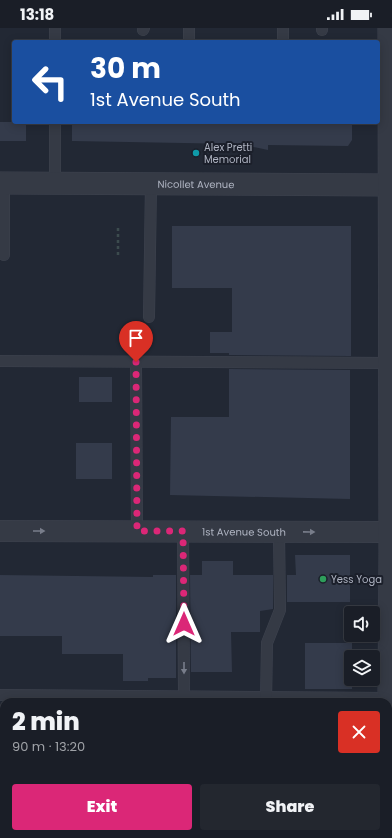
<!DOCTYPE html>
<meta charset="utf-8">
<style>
:root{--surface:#1a1e27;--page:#23272f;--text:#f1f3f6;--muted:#9fa2a7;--line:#383c44;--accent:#db2777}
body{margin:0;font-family:Poppins,sans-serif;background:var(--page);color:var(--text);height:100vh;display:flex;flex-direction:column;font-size:15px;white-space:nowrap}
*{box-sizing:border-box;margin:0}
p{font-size:13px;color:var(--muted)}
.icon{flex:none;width:22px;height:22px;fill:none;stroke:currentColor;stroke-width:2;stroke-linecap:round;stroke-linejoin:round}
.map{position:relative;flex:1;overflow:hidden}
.drawer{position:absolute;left:0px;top:670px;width:392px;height:140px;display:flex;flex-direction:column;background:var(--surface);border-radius:12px 12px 0 0;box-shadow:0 2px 10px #0003,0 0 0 1px var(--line)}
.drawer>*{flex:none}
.top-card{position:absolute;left:12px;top:12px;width:368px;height:84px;border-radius:4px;box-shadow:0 2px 10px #0003,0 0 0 1px var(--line);background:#1a4fa0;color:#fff;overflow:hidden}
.tools{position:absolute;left:344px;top:578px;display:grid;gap:8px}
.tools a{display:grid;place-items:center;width:36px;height:36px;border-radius:4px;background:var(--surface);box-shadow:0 2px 10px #0003,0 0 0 1px var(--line);font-size:20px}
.pin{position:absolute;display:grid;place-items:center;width:34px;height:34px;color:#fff;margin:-41px -17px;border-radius:50% 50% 50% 0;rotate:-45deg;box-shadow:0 0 4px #0007}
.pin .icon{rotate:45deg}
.me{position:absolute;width:44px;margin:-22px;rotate:0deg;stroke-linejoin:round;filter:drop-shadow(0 0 3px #0008)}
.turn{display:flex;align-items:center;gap:14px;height:84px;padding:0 12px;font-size:18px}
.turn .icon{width:52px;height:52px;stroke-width:2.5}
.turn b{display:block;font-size:28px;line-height:34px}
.round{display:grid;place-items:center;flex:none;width:42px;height:42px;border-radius:4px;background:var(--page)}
.overview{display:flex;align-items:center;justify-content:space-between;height:68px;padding:0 12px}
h1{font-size:24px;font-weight:800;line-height:30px}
.cta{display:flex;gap:8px;margin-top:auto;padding:8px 12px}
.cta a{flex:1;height:46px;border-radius:4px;background:var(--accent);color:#fff;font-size:16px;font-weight:800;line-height:46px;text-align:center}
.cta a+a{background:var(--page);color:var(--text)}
.status{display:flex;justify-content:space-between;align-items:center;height:28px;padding:0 20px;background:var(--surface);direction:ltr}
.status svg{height:11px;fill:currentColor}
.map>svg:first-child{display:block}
.building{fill:#343b4b}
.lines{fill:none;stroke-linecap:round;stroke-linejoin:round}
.service-casing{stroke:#3e434f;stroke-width:12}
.minor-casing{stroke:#3e434f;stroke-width:22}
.tertiary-casing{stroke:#3e434f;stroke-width:23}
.path{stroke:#3c4b4e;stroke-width:2.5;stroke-dasharray:3 3;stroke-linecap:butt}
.service{stroke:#353a45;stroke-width:11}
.minor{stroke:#353a45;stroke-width:21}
.tertiary{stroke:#353a45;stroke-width:22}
.oneway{fill:#787d8a}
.route{stroke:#db2777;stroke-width:7;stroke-dasharray:0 12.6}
.culture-dot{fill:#0f9aa8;stroke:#1b1f2a;stroke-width:1.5}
.leisure-dot{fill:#2e9e5b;stroke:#1b1f2a;stroke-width:1.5}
.labels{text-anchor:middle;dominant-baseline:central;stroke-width:4;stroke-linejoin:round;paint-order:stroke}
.poi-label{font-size:10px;fill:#afb4c2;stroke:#1b1f2a;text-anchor:start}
.street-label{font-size:10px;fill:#afb4c2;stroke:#1b1f2a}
</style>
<div class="status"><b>13:18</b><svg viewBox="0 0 49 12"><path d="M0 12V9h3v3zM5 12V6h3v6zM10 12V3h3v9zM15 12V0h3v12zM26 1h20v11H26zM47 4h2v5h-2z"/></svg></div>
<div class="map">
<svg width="392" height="810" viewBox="0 0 392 810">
<rect width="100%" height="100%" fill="#222834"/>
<g class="building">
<rect x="0" y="94" width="26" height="19"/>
<polygon points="72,94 352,94 352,112 348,118 268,117 268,122 239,116 72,113"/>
<polygon points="172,198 351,198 351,328 229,327 229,325 210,325 210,304 232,304 232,260 172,260"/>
<polygon points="229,341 350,342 350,471 170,467 171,389 229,389"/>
<rect x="79" y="349" width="33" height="25"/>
<rect x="76" y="415" width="36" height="36"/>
<polygon points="295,527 350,527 350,574 287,574 287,547 296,547"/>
<polygon points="202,533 233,533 233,547 273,547 273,581 260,583 260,604 231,604 232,644 191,644 190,547 202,547"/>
<polygon points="0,547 153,549 153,547 176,547 176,650 148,650 148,653 123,653 123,626 62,626 62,608 0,608"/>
<rect x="305" y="615" width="47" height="46"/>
</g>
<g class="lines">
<defs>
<g id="service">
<polyline points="322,0 322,2"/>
<polyline points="143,2 144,0"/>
<polyline points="283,11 283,0"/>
<polyline points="55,14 55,0"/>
<polyline points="189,14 189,0"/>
<polyline points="4,155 4,227"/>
<polyline points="55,155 55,94"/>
<polyline points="149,289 151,156"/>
<polyline points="0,333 390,335"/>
<polyline points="136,334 137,503"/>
<polyline points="183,503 184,668"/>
<polyline points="0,667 391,670"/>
<polyline points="266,674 267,615 280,582 279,504"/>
<polyline points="131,806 131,810"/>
</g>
<g id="minor">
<path id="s1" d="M 0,503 L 392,504"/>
</g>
<g id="tertiary">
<path id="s2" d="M 0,155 L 392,157"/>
<polyline points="388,810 390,525 389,0"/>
</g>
</defs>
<use href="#service" class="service-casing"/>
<use href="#minor" class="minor-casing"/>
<use href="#tertiary" class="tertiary-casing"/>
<polyline class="path" points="118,227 118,198"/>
<use href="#service" class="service"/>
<use href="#minor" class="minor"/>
<use href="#tertiary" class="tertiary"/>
</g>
<defs><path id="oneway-solid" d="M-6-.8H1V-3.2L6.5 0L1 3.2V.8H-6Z"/></defs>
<g class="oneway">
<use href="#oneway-solid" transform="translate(39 503)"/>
<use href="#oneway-solid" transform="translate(309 504) rotate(1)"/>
<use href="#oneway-solid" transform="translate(184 640) rotate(90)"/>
</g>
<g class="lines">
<polyline class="route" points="136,334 137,503 183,503 184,596"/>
</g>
<circle class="culture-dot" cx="196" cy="125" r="4"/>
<circle class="leisure-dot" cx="323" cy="551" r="4"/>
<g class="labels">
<g class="poi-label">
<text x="204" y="119">Alex Pretti<tspan x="204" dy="12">Memorial</tspan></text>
<text x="331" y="551">Yess Yoga</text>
</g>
<g class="street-label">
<text stroke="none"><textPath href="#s2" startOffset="196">Nicollet Avenue</textPath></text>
<text stroke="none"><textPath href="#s1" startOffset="244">1st Avenue South</textPath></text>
</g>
</g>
</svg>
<div class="tools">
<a><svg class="icon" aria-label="sound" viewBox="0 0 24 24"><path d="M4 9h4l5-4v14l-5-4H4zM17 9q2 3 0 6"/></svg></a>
<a><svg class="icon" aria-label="layers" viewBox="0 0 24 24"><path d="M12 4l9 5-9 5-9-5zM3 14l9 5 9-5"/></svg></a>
</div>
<div class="pin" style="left:136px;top:334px;background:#d93025"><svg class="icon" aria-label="arrive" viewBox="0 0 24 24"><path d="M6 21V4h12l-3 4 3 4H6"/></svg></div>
<svg class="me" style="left:184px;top:596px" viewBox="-20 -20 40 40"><path d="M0-17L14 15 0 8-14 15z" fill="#db2777" stroke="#fff" stroke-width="4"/></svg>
<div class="top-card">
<div class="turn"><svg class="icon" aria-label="left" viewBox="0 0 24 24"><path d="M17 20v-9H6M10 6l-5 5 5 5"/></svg><div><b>30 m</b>1st Avenue South</div></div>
</div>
<section class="drawer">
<div class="overview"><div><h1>2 min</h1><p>90 m · 13:20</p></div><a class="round" style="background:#d93025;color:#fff"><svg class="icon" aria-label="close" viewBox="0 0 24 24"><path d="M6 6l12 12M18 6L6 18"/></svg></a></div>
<div class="cta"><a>Exit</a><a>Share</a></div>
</section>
</div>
